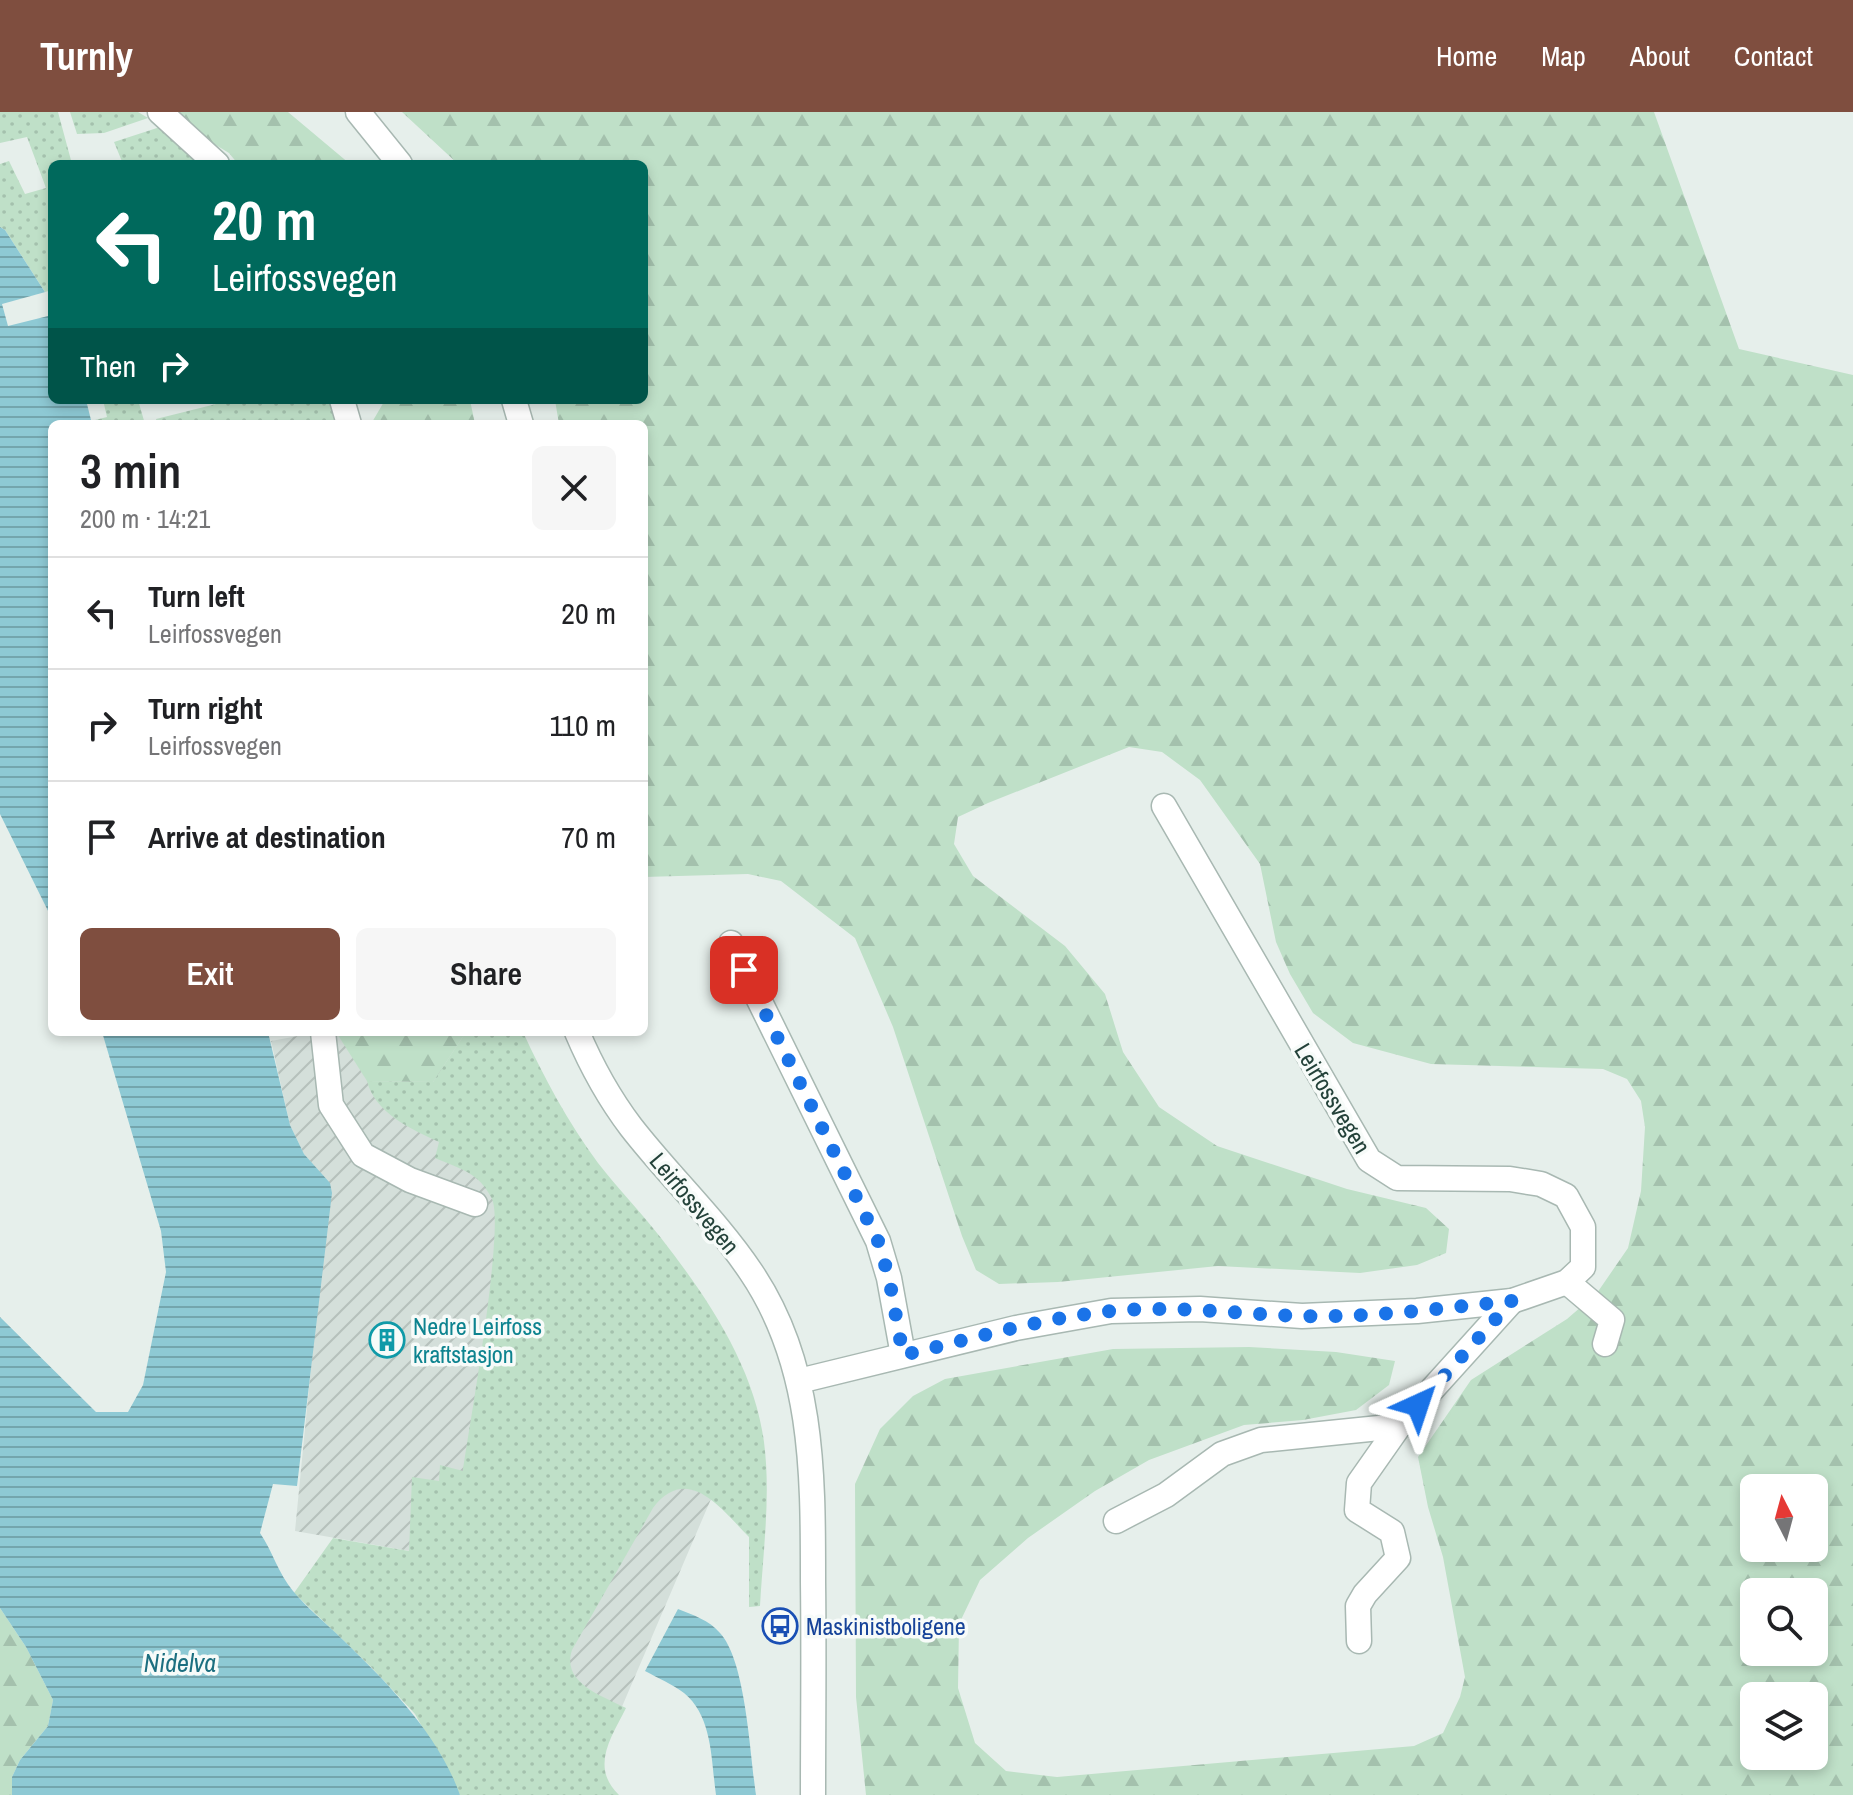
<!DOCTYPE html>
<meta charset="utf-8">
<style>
:root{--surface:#fff;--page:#f6f6f6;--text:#202124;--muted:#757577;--line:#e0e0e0;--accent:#7f4e3f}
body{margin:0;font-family:"Archivo Narrow",sans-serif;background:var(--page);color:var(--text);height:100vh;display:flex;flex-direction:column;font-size:30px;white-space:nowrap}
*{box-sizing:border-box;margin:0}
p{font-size:26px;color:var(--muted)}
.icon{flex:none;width:44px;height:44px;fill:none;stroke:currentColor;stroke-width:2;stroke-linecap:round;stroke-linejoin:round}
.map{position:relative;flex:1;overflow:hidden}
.drawer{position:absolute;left:48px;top:308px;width:600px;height:616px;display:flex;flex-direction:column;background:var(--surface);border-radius:12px;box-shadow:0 4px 12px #0003}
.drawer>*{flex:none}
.guide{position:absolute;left:48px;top:48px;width:600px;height:244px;border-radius:12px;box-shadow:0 4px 12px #0003;background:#00695c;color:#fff;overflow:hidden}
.needle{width:52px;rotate:354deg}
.controls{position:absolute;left:1740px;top:1362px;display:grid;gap:16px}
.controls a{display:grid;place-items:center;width:88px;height:88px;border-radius:12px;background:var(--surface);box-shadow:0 4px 12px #0003;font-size:40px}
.pin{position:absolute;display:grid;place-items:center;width:68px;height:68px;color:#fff;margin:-34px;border-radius:16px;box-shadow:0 4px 12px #0006}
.me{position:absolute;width:88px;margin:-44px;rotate:42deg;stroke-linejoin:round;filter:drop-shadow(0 0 6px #0008)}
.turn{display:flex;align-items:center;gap:28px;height:168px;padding:0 32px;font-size:36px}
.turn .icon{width:104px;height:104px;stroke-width:2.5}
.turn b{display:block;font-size:56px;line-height:68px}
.then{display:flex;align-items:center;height:76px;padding:0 32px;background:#0003;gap:16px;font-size:30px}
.round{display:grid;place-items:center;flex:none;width:84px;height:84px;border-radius:12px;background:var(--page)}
.head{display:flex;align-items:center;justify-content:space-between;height:136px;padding:0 32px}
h1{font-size:48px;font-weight:600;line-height:60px}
.action{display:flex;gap:16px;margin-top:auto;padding:16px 32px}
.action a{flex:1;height:92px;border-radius:12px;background:var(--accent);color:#fff;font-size:32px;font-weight:600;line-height:92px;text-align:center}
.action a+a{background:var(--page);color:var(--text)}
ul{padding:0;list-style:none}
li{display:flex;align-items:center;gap:24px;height:112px;padding:0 32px;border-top:2px solid var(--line)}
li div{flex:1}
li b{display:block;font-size:30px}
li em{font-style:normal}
header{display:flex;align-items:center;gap:48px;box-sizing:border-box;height:112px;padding:0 40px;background:var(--accent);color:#fff}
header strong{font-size:38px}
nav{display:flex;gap:44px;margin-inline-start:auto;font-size:28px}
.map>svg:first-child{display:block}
.industrial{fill:url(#industrial-furrows)}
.grass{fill:url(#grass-dots)}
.forest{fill:url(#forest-firs);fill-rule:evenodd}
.water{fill:url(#water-rules)}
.pier{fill:#e6efeb}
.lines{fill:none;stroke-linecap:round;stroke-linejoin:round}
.minor-casing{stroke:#a8b8b2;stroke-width:27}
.minor{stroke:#fff;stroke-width:24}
.route{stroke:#1a73e8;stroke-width:14;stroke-dasharray:0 25.2}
.labels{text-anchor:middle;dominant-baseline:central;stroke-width:7;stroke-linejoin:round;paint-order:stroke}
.street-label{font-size:24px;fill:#24423a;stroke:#f7fbf9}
.culture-label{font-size:24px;fill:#0d838f;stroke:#f7fbf9;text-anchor:start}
.transit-label{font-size:24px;fill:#164399;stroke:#f7fbf9;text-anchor:start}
.water-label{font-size:26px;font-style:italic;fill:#1c6f80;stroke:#f7fbf9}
</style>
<header>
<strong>Turnly</strong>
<nav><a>Home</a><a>Map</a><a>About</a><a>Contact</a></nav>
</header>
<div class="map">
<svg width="1853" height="1683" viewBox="0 0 1853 1683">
<defs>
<pattern id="industrial-furrows" width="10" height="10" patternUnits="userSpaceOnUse" patternTransform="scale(2)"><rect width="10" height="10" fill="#d4dfda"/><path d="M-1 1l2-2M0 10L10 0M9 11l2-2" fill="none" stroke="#b6c1bc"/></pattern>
<pattern id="grass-dots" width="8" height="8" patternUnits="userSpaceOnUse" patternTransform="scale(2)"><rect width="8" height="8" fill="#bfe0c8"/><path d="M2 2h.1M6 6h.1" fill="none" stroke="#a4c1ad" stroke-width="1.8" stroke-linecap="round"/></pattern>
<pattern id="forest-firs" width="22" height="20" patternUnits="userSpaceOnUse" patternTransform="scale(2)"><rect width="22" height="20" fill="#bfe0c8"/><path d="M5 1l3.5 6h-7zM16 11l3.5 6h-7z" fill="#a4c1ad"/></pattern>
<pattern id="water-rules" width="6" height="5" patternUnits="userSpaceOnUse" patternTransform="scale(2)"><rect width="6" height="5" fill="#8ec9d4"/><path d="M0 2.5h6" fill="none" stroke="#74a5ad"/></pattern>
</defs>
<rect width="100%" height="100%" fill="#e6efeb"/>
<polygon class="industrial" points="319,920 500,920 713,1358 711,1387 618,1604 410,1439 295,1419 329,1071 304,1042 290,1013 271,929"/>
<g class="grass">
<polygon points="0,0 58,0 72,52 52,52 52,179 45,180 5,118 0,115 0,52 9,49 25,82 46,76 27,25 0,31"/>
<polygon points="70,0 138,0 148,6 104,21 77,22"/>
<polygon points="160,15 176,26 198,52 123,52 114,30"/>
<polygon points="103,288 138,288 145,312 92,312 91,309 107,305"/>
<polygon points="232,288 332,288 340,312 157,312 156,307"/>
<path d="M 466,920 L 523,920 C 544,966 568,1010 598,1051 C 618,1077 641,1100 661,1126 C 707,1185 754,1254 764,1330 C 771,1384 763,1440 760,1494 L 749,1495 L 749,1425 C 722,1398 688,1350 653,1396 L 572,1538 C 561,1571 602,1584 626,1596 C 611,1626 590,1655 619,1683 L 460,1683 L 415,1602 L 371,1555 L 294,1481 L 333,1426 L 409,1439 L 412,1365 L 439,1369 L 440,1353 L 463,1359 C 469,1316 505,1115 492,1087 C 479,1060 460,1057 435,1046 L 439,1030 C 411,1017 375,1001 367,969 L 433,970 Z"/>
</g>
<g class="forest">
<polygon points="161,0 288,0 350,52 238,52 229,41"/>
<path d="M 402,0 L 1654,0 L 1739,237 L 1853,263 L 1853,1683 L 866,1683 L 856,1585 L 855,1372 L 880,1317 L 913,1284 L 945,1267 L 1113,1237 L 1249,1235 L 1336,1240 L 1395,1249 L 1389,1273 L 1356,1298 L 1303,1308 L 1244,1313 L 1149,1348 L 1095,1379 L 1028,1426 L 980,1468 L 959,1512 L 958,1576 L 975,1631 L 1006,1659 L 1057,1665 L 1414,1634 L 1443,1621 L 1460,1585 L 1465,1565 L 1443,1445 L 1428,1395 L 1418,1345 L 1471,1268 L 1567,1207 L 1597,1181 L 1628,1136 L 1641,1079 L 1645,1015 L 1641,989 L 1627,967 L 1603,957 L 1431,952 L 1353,931 L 1313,901 L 1290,862 L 1276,830 L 1260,752 L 1200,668 L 1162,640 L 1129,635 L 988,691 L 958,705 L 954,732 L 973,764 L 1065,834 L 1105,882 L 1123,940 L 1159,995 L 1217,1034 L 1347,1077 L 1426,1096 L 1449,1117 L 1446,1141 L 1417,1153 L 1360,1161 L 1218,1154 L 1058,1170 L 999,1172 L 976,1158 L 962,1124 L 893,915 L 855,826 L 781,769 L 748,762 L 644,765 L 644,312 L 559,312 L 555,288 L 644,288 L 644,52 L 458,52 ZM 1754,1376 L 1814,1376 L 1814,1436 L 1754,1436 ZM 1754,1480 L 1814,1480 L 1814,1540 L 1754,1540 ZM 1754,1584 L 1814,1584 L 1814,1644 L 1754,1644 Z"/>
<polygon points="385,288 470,288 475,312 371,312"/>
<polygon points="336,920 466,920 433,970 367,969"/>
<polygon points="0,1496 26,1535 53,1588 48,1614 20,1648 12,1665 12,1683 0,1683"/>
</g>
<g class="water">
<polygon points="0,115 5,118 52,191 52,288 86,288 92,312 52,312 52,807 0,702"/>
<path d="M 102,920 L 268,920 L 290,1013 L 304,1042 L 330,1071 L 332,1081 L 297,1374 L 273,1372 L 260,1421 C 273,1440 278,1461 293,1479 C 307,1496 326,1511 342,1527 C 386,1569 439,1623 460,1683 L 12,1683 L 12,1665 L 20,1648 L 48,1614 L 53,1588 L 26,1535 L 0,1496 L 0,1205 L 96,1300 L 128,1300 L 143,1273 L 166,1160 L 161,1119 Z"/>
<path d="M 678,1497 C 693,1503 709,1508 720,1521 C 746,1549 750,1643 756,1683 L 716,1683 C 711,1648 713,1605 684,1581 C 672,1572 658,1566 645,1559 Z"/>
</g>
<polygon class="pier" points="49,179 52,184 52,203 8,214 2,192"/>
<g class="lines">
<defs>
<g id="minor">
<polyline points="160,0 217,52"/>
<polyline points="358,0 400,52"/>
<polyline points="342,288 349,312"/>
<polyline points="514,288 521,312"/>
<polyline points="731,831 878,1129 889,1166 903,1243"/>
<polyline points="323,920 331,993 363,1043 410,1068 475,1092"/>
<path d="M 577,920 C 591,953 609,986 631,1015 C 669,1064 716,1108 751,1160 C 814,1253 813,1362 813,1470 C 814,1541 813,1612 813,1683"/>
<polyline points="1567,1170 1612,1208 1605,1232"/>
<polyline points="799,1269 1016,1216 1111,1199 1200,1197 1302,1204 1417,1199 1512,1189 1567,1170 1583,1155 1583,1115 1566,1084 1541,1072 1510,1067 1397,1066 1369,1048 1164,694"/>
<polyline points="1116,1409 1166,1383 1222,1342 1261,1328 1399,1314 1512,1189"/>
<polyline points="1359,1529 1358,1494 1365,1482 1398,1446 1392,1420 1357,1398 1359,1371 1399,1314"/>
</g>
</defs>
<use href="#minor" class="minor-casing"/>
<use href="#minor" class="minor"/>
</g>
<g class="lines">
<path class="route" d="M 744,858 L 878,1129 L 889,1166 L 903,1243 C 972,1227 1041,1206 1112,1199 C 1174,1193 1237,1202 1300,1204 C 1371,1206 1442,1196 1512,1189 L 1418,1293"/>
</g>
<defs>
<symbol id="building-ring" viewBox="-11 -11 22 22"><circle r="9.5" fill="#f7fbf9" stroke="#0f9aa8" stroke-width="1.5"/><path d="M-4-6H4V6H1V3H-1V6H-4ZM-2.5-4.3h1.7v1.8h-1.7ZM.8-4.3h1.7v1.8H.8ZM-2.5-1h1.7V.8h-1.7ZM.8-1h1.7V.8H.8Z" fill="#0f9aa8"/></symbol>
<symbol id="bus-ring" viewBox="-11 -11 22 22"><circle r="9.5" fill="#f7fbf9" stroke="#1a4fb4" stroke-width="1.5"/><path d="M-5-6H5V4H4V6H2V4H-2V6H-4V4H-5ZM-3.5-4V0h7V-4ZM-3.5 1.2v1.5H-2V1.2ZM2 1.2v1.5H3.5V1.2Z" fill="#1a4fb4"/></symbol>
</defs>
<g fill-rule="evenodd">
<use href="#building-ring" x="367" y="1208" width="40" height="40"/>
<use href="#bus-ring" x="760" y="1494" width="40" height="40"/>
</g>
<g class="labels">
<g class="street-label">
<text transform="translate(1333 986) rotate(59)">Leirfossvegen</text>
<text transform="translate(695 1091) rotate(50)">Leirfossvegen</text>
</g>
<g class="culture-label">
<text x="413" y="1214">Nedre Leirfoss<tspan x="413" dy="28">kraftstasjon</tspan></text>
</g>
<g class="transit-label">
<text x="806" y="1514">Maskinistboligene</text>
</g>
<g class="water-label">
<text x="180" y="1550">Nidelva</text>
</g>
</g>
</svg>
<div class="controls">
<a><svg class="needle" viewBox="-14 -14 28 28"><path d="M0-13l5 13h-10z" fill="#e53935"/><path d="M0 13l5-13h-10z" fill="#757577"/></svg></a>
<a><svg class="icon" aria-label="search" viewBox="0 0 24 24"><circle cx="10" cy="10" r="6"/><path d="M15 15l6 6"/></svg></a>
<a><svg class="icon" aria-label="layers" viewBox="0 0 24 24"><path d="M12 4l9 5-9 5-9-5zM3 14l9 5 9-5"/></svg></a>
</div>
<div class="pin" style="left:744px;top:858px;background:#d93025"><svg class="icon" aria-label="arrive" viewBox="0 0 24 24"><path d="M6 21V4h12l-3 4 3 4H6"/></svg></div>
<svg class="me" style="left:1418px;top:1293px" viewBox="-20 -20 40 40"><path d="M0-17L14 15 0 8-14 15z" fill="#1a73e8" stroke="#fff" stroke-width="4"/></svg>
<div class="guide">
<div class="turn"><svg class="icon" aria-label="left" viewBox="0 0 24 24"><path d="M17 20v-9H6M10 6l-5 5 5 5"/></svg><div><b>20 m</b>Leirfossvegen</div></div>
<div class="then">Then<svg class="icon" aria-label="right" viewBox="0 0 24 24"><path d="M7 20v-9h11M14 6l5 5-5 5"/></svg></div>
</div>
<section class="drawer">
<div class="head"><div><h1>3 min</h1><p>200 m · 14:21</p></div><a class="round"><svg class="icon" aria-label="close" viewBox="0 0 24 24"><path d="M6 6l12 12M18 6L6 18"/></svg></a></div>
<ul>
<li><svg class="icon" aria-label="left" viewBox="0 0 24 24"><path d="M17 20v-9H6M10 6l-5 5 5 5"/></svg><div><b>Turn left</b><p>Leirfossvegen</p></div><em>20 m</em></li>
<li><svg class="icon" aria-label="right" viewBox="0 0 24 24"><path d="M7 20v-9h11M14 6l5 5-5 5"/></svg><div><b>Turn right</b><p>Leirfossvegen</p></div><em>110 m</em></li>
<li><svg class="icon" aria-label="arrive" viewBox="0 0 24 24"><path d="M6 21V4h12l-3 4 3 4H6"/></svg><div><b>Arrive at destination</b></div><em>70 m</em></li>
</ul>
<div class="action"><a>Exit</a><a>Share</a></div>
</section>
</div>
